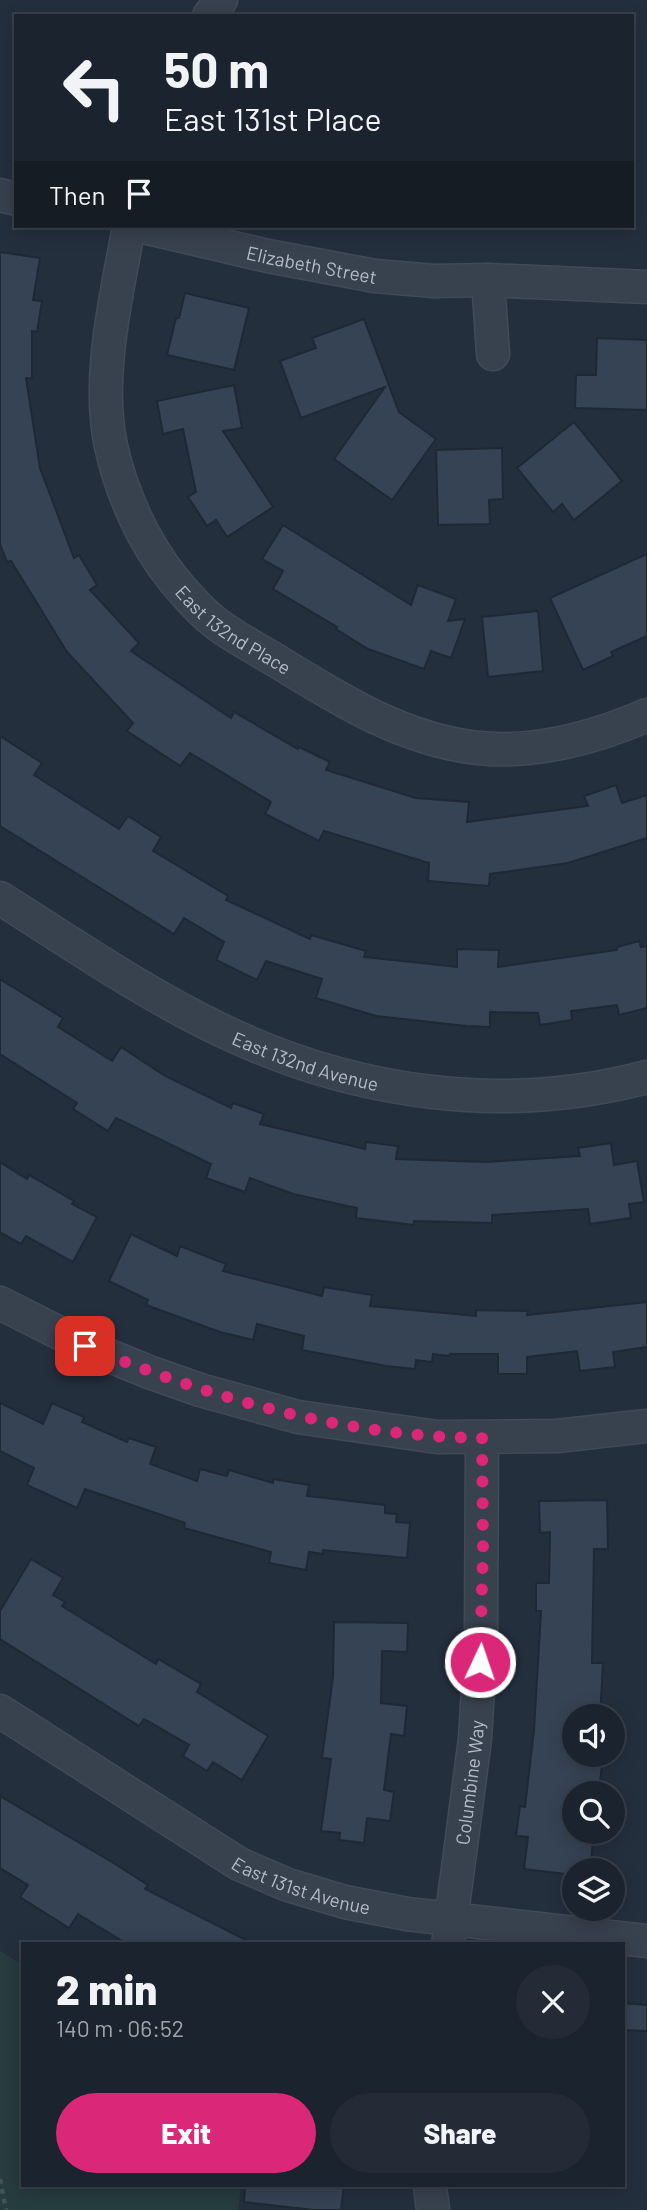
<!DOCTYPE html>
<meta charset="utf-8">
<style>
:root{--surface:#1b232e;--page:#242b36;--text:#f1f3f6;--muted:#a0a4aa;--line:#39404a;--accent:#db2777}
body{margin:0;font-family:Barlow,sans-serif;background:var(--page);color:var(--text);height:100vh;display:flex;flex-direction:column;font-size:26px;white-space:nowrap}
*{box-sizing:border-box;margin:0}
p{font-size:23px;color:var(--muted)}
.icon{flex:none;width:38px;height:38px;fill:none;stroke:currentColor;stroke-width:2;stroke-linecap:round;stroke-linejoin:round}
.map{position:relative;flex:1;overflow:hidden}
.drawer{position:absolute;left:21px;top:1942px;width:604px;height:245px;display:flex;flex-direction:column;background:var(--surface);border-radius:0px;box-shadow:0 4px 18px #0003,0 0 0 2px var(--line)}
.drawer>*{flex:none}
.hud{position:absolute;left:14px;top:14px;width:620px;height:214px;border-radius:0px;box-shadow:0 4px 18px #0003,0 0 0 2px var(--line);background:#1b232e;color:var(--text);overflow:hidden}
.tools{position:absolute;left:562px;top:1704px;display:grid;gap:14px}
.tools a{display:grid;place-items:center;width:63px;height:63px;border-radius:50%;background:var(--surface);box-shadow:0 4px 18px #0003,0 0 0 2px var(--line);font-size:35px}
.pin{position:absolute;display:grid;place-items:center;width:60px;height:60px;color:#fff;margin:-30px;border-radius:14px;box-shadow:0 4px 10px #0006}
.me{position:absolute;width:77px;margin:-38px;rotate:3deg;stroke-linejoin:round;filter:drop-shadow(0 0 5px #0008)}
.turn{display:flex;align-items:center;gap:24px;height:147px;padding:0 35px;font-size:32px}
.turn .icon{width:91px;height:91px;stroke-width:2.5}
.turn b{display:block;font-size:49px;line-height:60px}
.then{display:flex;align-items:center;height:66px;padding:0 35px;background:#0003;gap:14px;font-size:26px}
.round{display:grid;place-items:center;flex:none;width:74px;height:74px;border-radius:37px;background:var(--page)}
.summary{display:flex;align-items:center;justify-content:space-between;height:119px;padding:0 35px}
h1{font-size:42px;font-weight:800;line-height:52px}
.cta{display:flex;gap:14px;margin-top:auto;padding:14px 35px}
.cta a{flex:1;height:80px;border-radius:42px;background:var(--accent);color:#fff;font-size:28px;font-weight:800;line-height:80px;text-align:center}
.cta a+a{background:var(--page);color:var(--text)}
.map>svg:first-child{display:block}
.green{fill:#263c3f}
.building{fill:#364354;stroke:#1f2835;stroke-width:2}
.lines{fill:none;stroke-linecap:round;stroke-linejoin:round}
.minor-casing{stroke:#414a57;stroke-width:35}
.path{stroke:#3f5557;stroke-width:4.5;stroke-dasharray:5 5;stroke-linecap:butt}
.minor{stroke:#38414e;stroke-width:32}
.route{stroke:#db2777;stroke-width:12;stroke-dasharray:0 21.6}
.labels{text-anchor:middle;dominant-baseline:central;stroke-width:7;stroke-linejoin:round;paint-order:stroke}
.street-label{font-size:19px;fill:#b4bcc9;stroke:#1d2633}
</style>
<div class="map">
<svg width="647" height="2210" viewBox="0 0 647 2210">
<rect width="100%" height="100%" fill="#242f3e"/>
<polygon class="green" points="0,1951 23,1965 23,2186 241,2186 238,2210 0,2210"/>
<g class="building">
<polygon points="0,252 40,258 33,300 42,301 37,332 32,331 32,378 26,378 40,468 74,558 79,555 97,585 90,590 139,643 131,651 231,718 234,712 298,749 299,747 330,762 326,770 416,798 469,802 467,822 588,806 584,796 616,785 622,803 647,795 647,838 568,863 490,874 489,886 428,881 429,863 324,831 319,841 265,814 271,802 190,753 180,766 127,731 133,723 67,652 11,561 7,562 0,544"/>
<polygon points="185,293 249,308 234,370 167,355 176,318 179,318"/>
<polygon points="364,319 399,412 436,439 392,500 334,459 385,387 301,418 280,361 316,348 312,338"/>
<polygon points="597,338 647,340 647,410 575,408 576,375 596,375"/>
<polygon points="234,385 242,428 223,431 273,507 227,537 216,520 207,526 188,497 196,492 183,429 163,434 157,401"/>
<polygon points="574,422 622,481 574,520 562,504 553,512 517,468"/>
<polygon points="502,448 503,499 489,500 490,524 438,525 436,450"/>
<polygon points="283,525 411,605 418,585 456,599 448,621 465,619 451,658 431,651 424,669 368,649 336,629 337,627 273,589 283,571 262,559"/>
<polygon points="647,554 647,636 611,652 613,656 583,670 550,598"/>
<polygon points="538,611 543,671 488,677 482,617"/>
<polygon points="0,736 42,763 34,775 48,784 119,829 128,816 161,837 153,851 228,896 226,900 310,939 311,935 366,951 364,957 457,967 457,949 499,950 498,967 617,950 617,947 639,941 641,947 647,946 647,1008 619,1015 617,1005 571,1011 572,1020 540,1025 538,1013 490,1012 490,1027 466,1026 376,1016 316,998 322,979 266,961 257,980 216,960 224,942 184,918 174,934 0,826"/>
<polygon points="0,979 63,1018 58,1027 112,1061 121,1047 165,1076 231,1108 233,1103 264,1114 260,1124 365,1149 366,1142 398,1146 396,1159 486,1162 580,1156 578,1148 611,1143 614,1165 637,1161 644,1202 629,1204 631,1218 590,1224 588,1209 492,1215 492,1223 414,1221 414,1225 356,1218 357,1208 293,1194 250,1178 245,1192 206,1178 211,1164 116,1118 108,1131 73,1109 77,1103 0,1054"/>
<polygon points="0,1162 27,1179 29,1175 74,1201 72,1204 97,1217 73,1262 26,1236 21,1244 0,1232"/>
<polygon points="131,1234 177,1256 180,1246 226,1264 223,1271 322,1296 324,1287 372,1295 370,1306 476,1316 476,1310 528,1311 527,1315 647,1302 647,1347 613,1352 615,1367 580,1371 577,1351 527,1357 527,1374 498,1374 498,1354 450,1354 449,1356 433,1354 432,1362 416,1360 415,1369 386,1366 302,1350 304,1336 257,1324 253,1340 220,1332 146,1305 148,1300 109,1281"/>
<polygon points="0,1403 43,1424 52,1403 84,1417 82,1422 127,1442 129,1438 156,1447 150,1464 197,1481 200,1469 227,1476 229,1470 273,1483 273,1479 309,1485 307,1496 385,1505 385,1513 397,1514 396,1522 410,1523 407,1558 323,1550 323,1554 309,1552 306,1570 269,1563 271,1552 184,1528 185,1523 85,1489 77,1508 27,1485 34,1468 0,1451"/>
<polygon points="607,1500 608,1549 594,1549 592,1663 603,1663 600,1717 574,1717 574,1755 603,1755 600,1783 592,1782 591,1794 574,1794 574,1832 594,1832 590,1871 574,1871 574,1875 524,1869 528,1837 516,1836 520,1806 525,1807 534,1730 541,1611 536,1611 536,1583 549,1583 550,1532 540,1533 539,1501"/>
<polygon points="31,1559 63,1578 53,1595 65,1602 62,1606 156,1664 158,1659 201,1684 197,1692 268,1736 242,1780 213,1762 207,1771 183,1756 189,1745 144,1719 139,1726 0,1639 0,1611"/>
<polygon points="334,1622 408,1623 407,1652 382,1651 381,1703 407,1706 404,1736 391,1734 384,1790 394,1792 390,1821 367,1818 364,1843 339,1840 340,1833 321,1831 331,1759 322,1758 333,1677"/>
<polygon points="0,1796 112,1862 148,1885 145,1889 254,1944 127,1944 78,1914 69,1928 20,1897 28,1885 0,1868"/>
<polygon points="623,2003 647,2005 647,2031 623,2030"/>
<polygon points="245,2186 344,2186 341,2210 314,2210 244,2202"/>
</g>
<g class="lines">
<defs>
<g id="minor">
<polyline points="209,16 221,0"/>
<polyline points="0,195 16,199"/>
<path id="s1" d="M 129,226 C 117,294 96,377 111,446 C 121,492 143,542 173,579 C 186,595 201,612 217,624 C 238,640 263,652 285,666 C 345,703 406,740 478,748 C 536,754 594,738 647,715"/>
<path id="s2" d="M 139,226 L 268,256 L 375,276 L 434,281 L 488,280 L 647,287"/>
<polyline points="488,280 493,354"/>
<path id="s3" d="M 0,898 C 73,944 145,994 223,1031 C 355,1094 505,1115 647,1077"/>
<polyline points="0,1303 85,1346 149,1372 200,1390 298,1417 437,1437 557,1436 647,1426"/>
<path id="s4" d="M 0,1711 L 239,1864 L 288,1885 L 345,1902 L 407,1914 L 647,1941"/>
<path id="s5" d="M 448,1944 L 475,1739 L 481,1636 L 482,1438"/>
<polyline points="430,2186 433,2210"/>
</g>
</defs>
<use href="#minor" class="minor-casing"/>
<polyline class="path" points="0,2179 6,2210"/>
<use href="#minor" class="minor"/>
</g>
<g class="lines">
<path class="route" d="M 85,1346 C 211,1398 344,1437 482,1438 L 483,1548 L 480,1662"/>
</g>
<g class="labels">
<g class="street-label">
<text stroke="none"><textPath href="#s2" startOffset="177">Elizabeth Street</textPath></text>
<text stroke="none"><textPath href="#s1" startOffset="450">East 132nd Place</textPath></text>
<text stroke="none"><textPath href="#s3" startOffset="348">East 132nd Avenue</textPath></text>
<text stroke="none"><textPath href="#s5" startOffset="163">Columbine Way</textPath></text>
<text stroke="none"><textPath href="#s4" startOffset="350">East 131st Avenue</textPath></text>
</g>
</g>
</svg>
<div class="tools">
<a><svg class="icon" aria-label="sound" viewBox="0 0 24 24"><path d="M4 9h4l5-4v14l-5-4H4zM17 9q2 3 0 6"/></svg></a>
<a><svg class="icon" aria-label="search" viewBox="0 0 24 24"><circle cx="10" cy="10" r="6"/><path d="M15 15l6 6"/></svg></a>
<a><svg class="icon" aria-label="layers" viewBox="0 0 24 24"><path d="M12 4l9 5-9 5-9-5zM3 14l9 5 9-5"/></svg></a>
</div>
<div class="pin" style="left:85px;top:1346px;background:#d93025"><svg class="icon" aria-label="arrive" viewBox="0 0 24 24"><path d="M6 21V4h12l-3 4 3 4H6"/></svg></div>
<svg class="me" style="left:480px;top:1662px" viewBox="-20 -20 40 40"><circle r="17" fill="#db2777" stroke="#fff" stroke-width="3"/><path d="M0-11L8 9 0 5-8 9z" fill="#fff"/></svg>
<div class="hud">
<div class="turn"><svg class="icon" aria-label="left" viewBox="0 0 24 24"><path d="M17 20v-9H6M10 6l-5 5 5 5"/></svg><div><b>50 m</b>East 131st Place</div></div>
<div class="then">Then<svg class="icon" aria-label="arrive" viewBox="0 0 24 24"><path d="M6 21V4h12l-3 4 3 4H6"/></svg></div>
</div>
<section class="drawer">
<div class="summary"><div><h1>2 min</h1><p>140 m · 06:52</p></div><a class="round"><svg class="icon" aria-label="close" viewBox="0 0 24 24"><path d="M6 6l12 12M18 6L6 18"/></svg></a></div>
<div class="cta"><a>Exit</a><a>Share</a></div>
</section>
</div>
